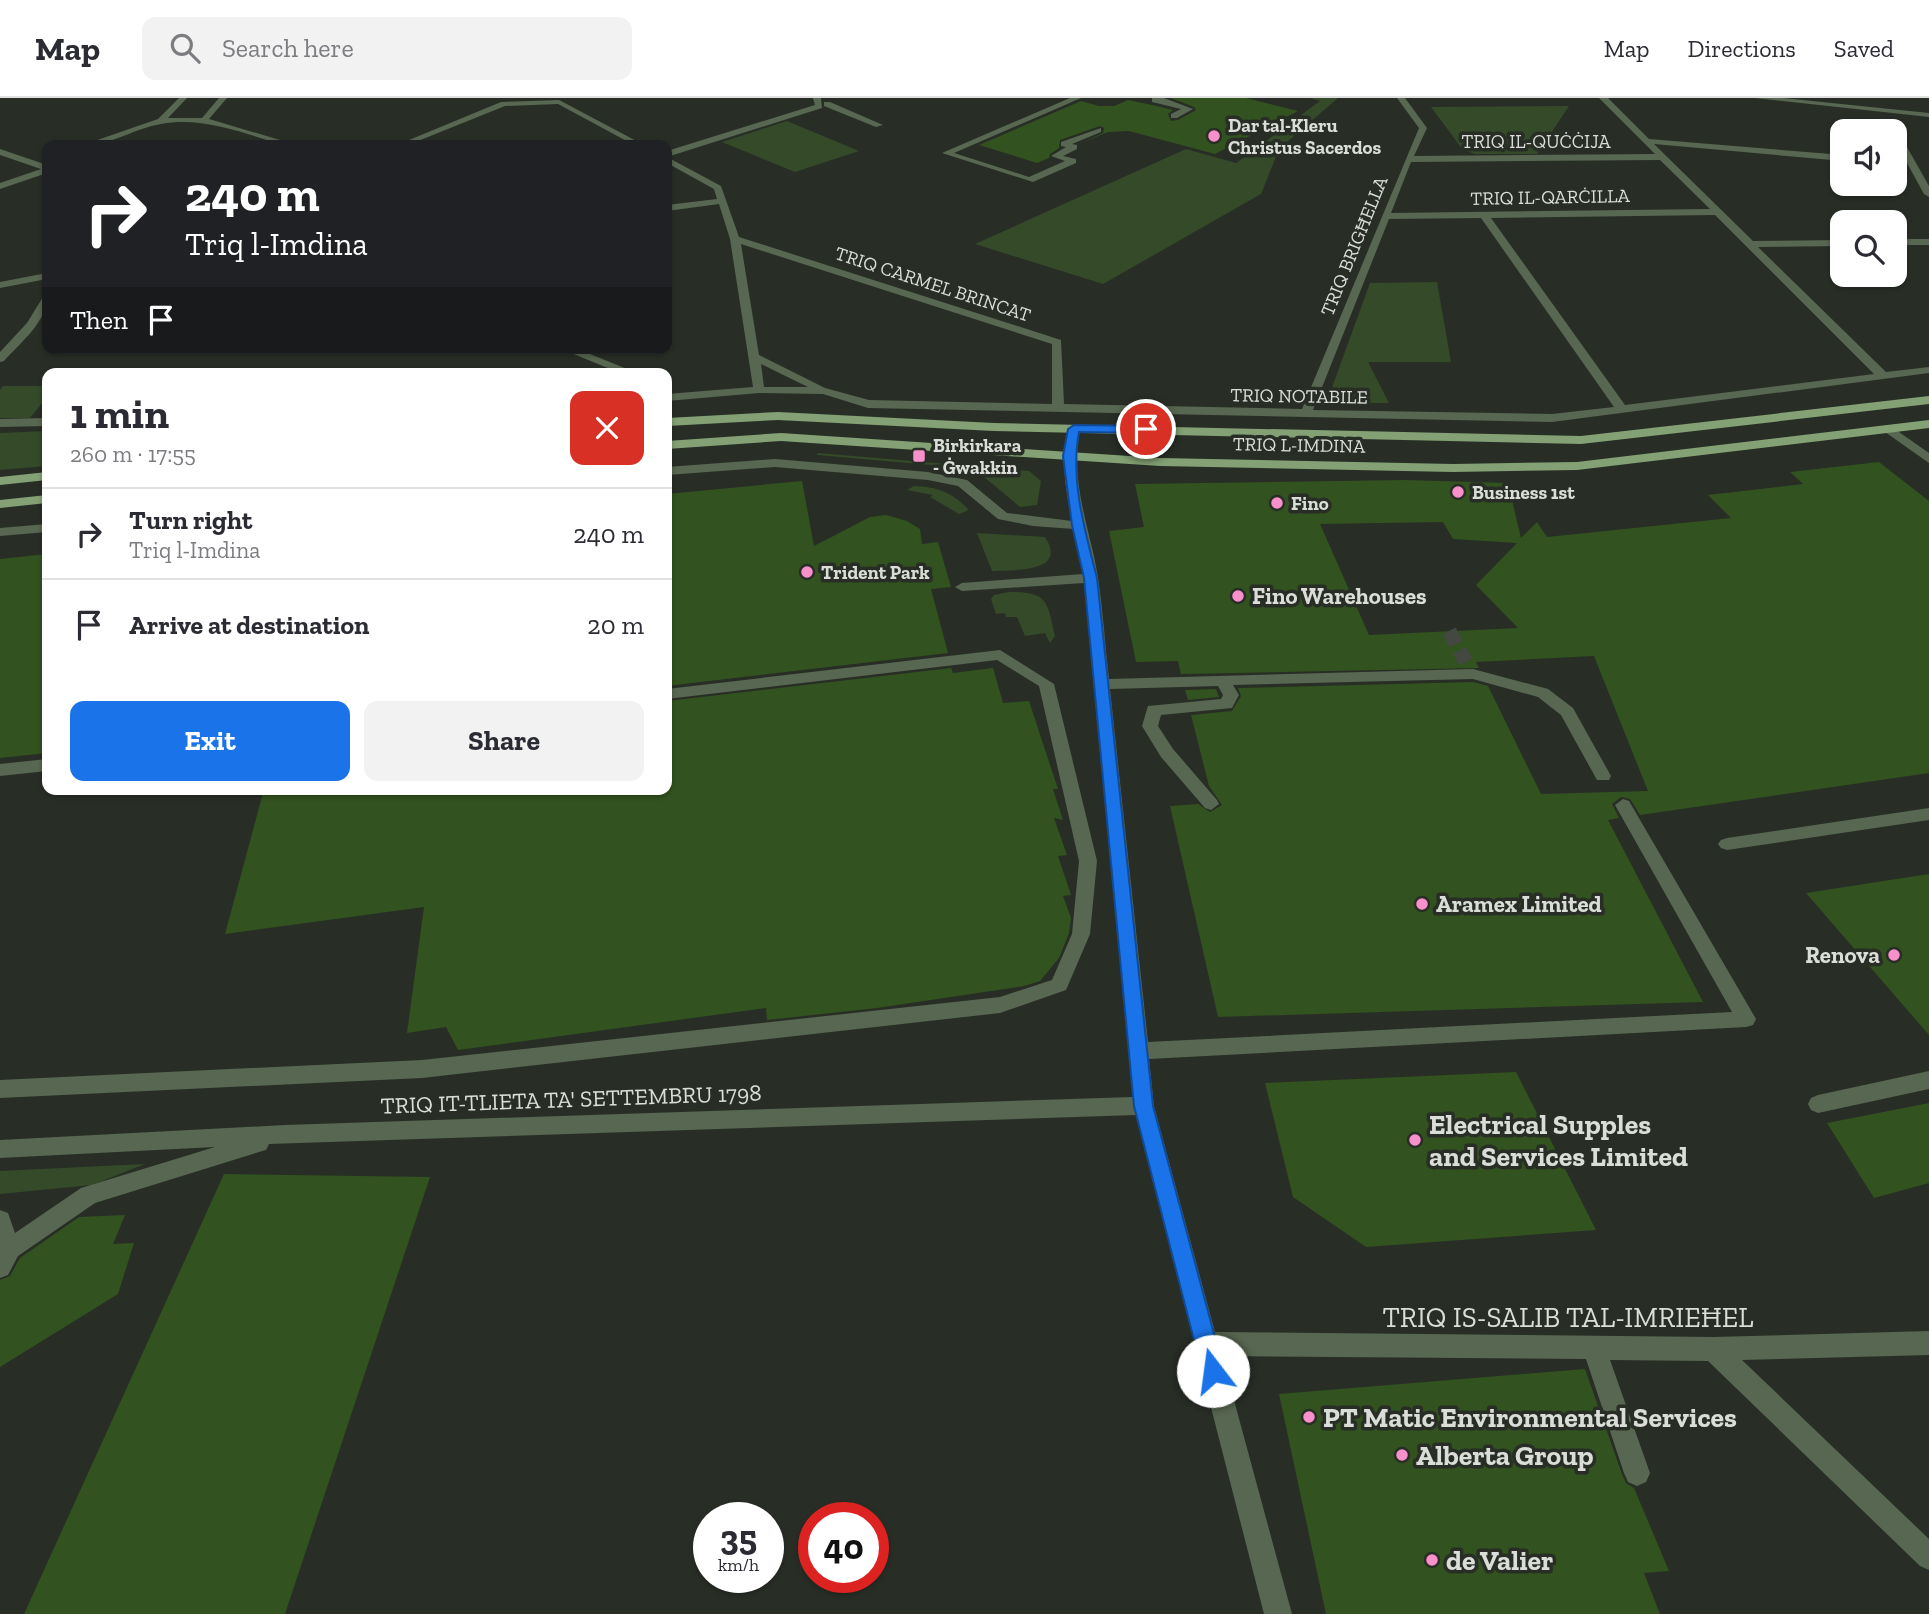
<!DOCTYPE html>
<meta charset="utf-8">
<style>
:root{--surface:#fff;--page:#f2f2f3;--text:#2b2b33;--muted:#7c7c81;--line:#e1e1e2;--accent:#1a73e8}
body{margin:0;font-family:"Zilla Slab",serif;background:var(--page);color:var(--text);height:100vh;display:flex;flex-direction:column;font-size:26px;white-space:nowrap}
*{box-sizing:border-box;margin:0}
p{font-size:23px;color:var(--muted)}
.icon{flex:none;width:38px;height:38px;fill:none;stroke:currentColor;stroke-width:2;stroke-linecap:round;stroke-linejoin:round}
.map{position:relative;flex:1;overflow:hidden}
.details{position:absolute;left:42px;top:270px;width:630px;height:427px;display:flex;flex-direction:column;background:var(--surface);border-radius:14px;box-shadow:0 2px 5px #0004}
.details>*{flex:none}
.guide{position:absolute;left:42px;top:42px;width:630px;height:214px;border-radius:14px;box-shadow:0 2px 5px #0004;background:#202124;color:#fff;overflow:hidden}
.tools{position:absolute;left:1830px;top:21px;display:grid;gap:14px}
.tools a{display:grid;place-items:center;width:77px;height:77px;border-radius:14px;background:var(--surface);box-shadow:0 2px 5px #0004;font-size:35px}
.speed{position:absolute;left:693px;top:1404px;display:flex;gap:14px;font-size:35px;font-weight:700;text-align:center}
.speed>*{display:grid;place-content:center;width:91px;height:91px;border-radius:50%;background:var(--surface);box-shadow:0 2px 5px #0004;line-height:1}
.speed small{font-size:18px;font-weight:400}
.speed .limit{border:10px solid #d22;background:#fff;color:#111}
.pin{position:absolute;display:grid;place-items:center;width:60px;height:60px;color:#fff;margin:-30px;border:4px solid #fff;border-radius:50%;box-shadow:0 2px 7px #0007}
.me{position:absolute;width:77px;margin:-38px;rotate:345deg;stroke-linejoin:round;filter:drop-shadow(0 0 5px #0008)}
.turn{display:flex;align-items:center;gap:24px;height:147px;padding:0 28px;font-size:32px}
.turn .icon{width:91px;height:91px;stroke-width:2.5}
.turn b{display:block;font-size:49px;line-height:60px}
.then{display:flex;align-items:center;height:66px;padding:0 28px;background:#0003;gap:14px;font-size:26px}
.round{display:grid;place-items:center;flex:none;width:74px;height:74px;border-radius:14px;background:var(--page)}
.headline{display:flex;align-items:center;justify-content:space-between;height:119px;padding:0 28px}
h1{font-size:42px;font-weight:700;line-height:52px}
.primary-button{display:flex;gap:14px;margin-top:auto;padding:14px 28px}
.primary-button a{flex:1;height:80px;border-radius:14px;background:var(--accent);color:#fff;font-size:28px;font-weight:700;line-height:80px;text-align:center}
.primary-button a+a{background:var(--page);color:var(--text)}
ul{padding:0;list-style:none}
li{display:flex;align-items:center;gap:21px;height:91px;padding:0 28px;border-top:2px solid var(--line)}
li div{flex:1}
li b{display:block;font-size:26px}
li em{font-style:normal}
header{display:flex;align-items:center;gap:42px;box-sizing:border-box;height:98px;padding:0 35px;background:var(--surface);border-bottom:2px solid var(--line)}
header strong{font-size:33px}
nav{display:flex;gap:38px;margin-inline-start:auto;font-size:24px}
.search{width:490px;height:63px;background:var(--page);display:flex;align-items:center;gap:18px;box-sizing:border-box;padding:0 24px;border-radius:14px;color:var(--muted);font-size:26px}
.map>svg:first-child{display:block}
.green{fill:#344a29}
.building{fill:#32521f;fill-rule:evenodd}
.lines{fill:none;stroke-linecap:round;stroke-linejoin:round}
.minor-tunnel{stroke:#434841;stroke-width:15;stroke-dasharray:15 7;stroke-linecap:butt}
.minor{fill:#586751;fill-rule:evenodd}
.major{fill:#83a174;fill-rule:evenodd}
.route{fill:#1a73e8;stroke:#114b97;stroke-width:2}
.poi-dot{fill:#f890cc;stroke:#282e26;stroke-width:2.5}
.labels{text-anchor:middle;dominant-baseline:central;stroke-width:7;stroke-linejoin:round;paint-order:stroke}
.far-poi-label{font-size:19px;font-weight:bold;fill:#daddd8;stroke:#282e26;text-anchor:start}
.far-street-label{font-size:19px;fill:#daddd8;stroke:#282e26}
.poi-label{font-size:23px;font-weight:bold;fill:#daddd8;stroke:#282e26;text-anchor:start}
.street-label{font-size:23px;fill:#daddd8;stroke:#282e26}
.near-poi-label{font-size:28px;font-weight:bold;fill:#daddd8;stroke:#282e26;text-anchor:start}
.near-street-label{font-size:28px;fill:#daddd8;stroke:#282e26}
</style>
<header>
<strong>Map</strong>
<div class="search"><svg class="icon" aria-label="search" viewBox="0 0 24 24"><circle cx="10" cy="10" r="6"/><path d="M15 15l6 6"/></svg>Search here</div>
<nav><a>Map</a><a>Directions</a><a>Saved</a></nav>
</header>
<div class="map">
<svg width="1929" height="1516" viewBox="0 0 1929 1516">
<rect width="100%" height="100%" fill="#282e26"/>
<g class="green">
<polygon points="1310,0 1338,0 1279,51 1261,96 1103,186 975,146 1186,51 1236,65 1320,3"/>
<polygon points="1569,8 1537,56 1475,56 1463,52 1431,9"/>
<polygon points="787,23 859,53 795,74 722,44"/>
<polygon points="1437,184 1451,264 1368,264 1389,305 1352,305 1330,295 1370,185"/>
<polygon points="3,288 47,288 47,299 30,320 0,320 0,292"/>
<polygon points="47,333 47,368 0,372 0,335"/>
<polygon points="818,355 1029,373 1041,383 1037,407 1020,409 984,379 965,370 817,357"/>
<path d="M 914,388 C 937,389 952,394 968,411 L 967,413 L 959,416 L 930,399 L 933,397 L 907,392 Z"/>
<path d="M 977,435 L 1045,439 C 1069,475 1013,472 992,473 Z"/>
<path d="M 1009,494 C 1049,494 1047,504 1055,538 L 1050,545 L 1045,535 L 1025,538 L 1017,519 L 1006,519 L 1005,515 L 996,516 L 991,501 L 994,497 Z"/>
<polygon points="145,1066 92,1087 0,1096 0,1073"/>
</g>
<g class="building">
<polygon points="1171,0 1246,0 1298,13 1215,56 1129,33 1108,34 1079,46 1103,35 1104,30 1100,28 1060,42 1059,50 1050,56 1049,60 1037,65 979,47 1081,3 1099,8 1114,8 1128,2 1152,7 1173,12 1168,16 1171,23 1178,22 1196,12 1194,9"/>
<path d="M 1879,364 L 1929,403 L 1929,675 L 1640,717 L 1630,701 L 1621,699 L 1612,706 L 1619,720 L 1608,722 L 1703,904 L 1218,919 L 1170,708 L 1198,706 L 1210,714 L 1222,707 L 1209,688 L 1191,617 L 1232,613 L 1241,598 L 1238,590 L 1473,584 L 1488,588 L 1541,696 L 1648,693 L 1594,558 L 1476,564 L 1479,570 L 1181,576 L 1178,563 L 1136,564 L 1109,433 L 1144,429 L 1135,386 L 1404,382 L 1508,385 L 1521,440 L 1537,424 L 1547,439 L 1731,420 L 1708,397 L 1803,386 L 1790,374 ZM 1443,424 L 1453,441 L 1517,445 L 1476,487 L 1518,530 L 1369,537 L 1320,426 Z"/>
<polygon points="802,383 814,448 870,419 886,417 907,423 920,431 922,446 938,444 951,489 931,491 948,555 667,588 667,396"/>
<polygon points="47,456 47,655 0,660 0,461"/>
<polygon points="951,570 953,575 993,570 1003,605 1029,603 1058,691 1053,691 1063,722 1054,720 1067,757 1058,758 1071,797 1063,798 1071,820 1069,835 1059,860 1040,883 1024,888 877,910 767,922 766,910 458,952 446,929 407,935 424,809 225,836 264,691 667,691 667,603"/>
<polygon points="1216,591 1219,599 1188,602 1185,592"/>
<polygon points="1929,776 1929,937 1806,795"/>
<polygon points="1516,974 1596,1132 1366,1149 1293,1099 1265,985"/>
<polygon points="1929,1005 1929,1085 1874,1100 1827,1025"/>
<polygon points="224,1076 430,1079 285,1516 24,1516"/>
<polygon points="125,1117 113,1146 134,1145 118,1196 0,1269 0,1182 10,1178 20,1160 79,1119"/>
<polygon points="1585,1271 1622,1376 1626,1385 1634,1390 1669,1473 1644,1475 1660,1516 1326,1516 1279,1296"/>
</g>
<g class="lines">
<polyline class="minor-tunnel" points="1449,533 1466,564"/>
<g class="minor">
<path d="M 179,0 L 187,0 L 168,20 L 202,20 L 219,0 L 227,0 L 209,21 L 297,47 L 284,47 C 245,36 203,18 161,26 C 135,30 110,48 83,47 L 158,21 Z"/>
<polygon points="813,0 821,0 822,10 667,59 667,53 815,7"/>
<polygon points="1070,0 1081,0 954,55 1029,79 1065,63 1051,58 1066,49 1061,48 1061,44 1101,30 1101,34 1072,46 1077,47 1077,51 1063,58 1076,61 1076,65 1033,84 942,55"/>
<polygon points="1152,0 1164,0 1193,11 1177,20 1171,20 1171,16 1181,11 1152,4"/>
<path d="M 1397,0 L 1405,0 L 1427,30 L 1414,58 L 1655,56 L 1599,0 L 1608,0 L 1649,41 L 1843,57 L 1843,63 L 1654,46 L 1753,143 L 1843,142 L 1843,148 L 1758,149 L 1886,274 L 1929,269 L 1929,275 L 1552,324 L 868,310 L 823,296 L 759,295 L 667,303 L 667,296 L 753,289 L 730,141 L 719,106 L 667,113 L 667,107 L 717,101 L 714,91 L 667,65 L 667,59 L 721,88 L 739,139 L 1061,242 L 1064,306 L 1302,311 L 1419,30 ZM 1660,62 L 1710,111 L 1391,115 L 1411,64 ZM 1715,117 L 1874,276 L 1625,307 L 1491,120 ZM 1481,120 L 1614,309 L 1552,316 L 1313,312 L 1389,121 ZM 741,146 L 1052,246 L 1052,306 L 869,302 L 825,290 L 759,257 ZM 761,266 L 808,289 L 764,289 Z"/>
<polygon points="1755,0 1783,0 1929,15 1929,19"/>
<polygon points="559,2 644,47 634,47 558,6 505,8 408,47 397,47 501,4"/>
<polygon points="824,4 830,4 883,27 876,29 824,8"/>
<polygon points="1895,32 1899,35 1929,88 1929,99 1924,96 1895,43 1895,33 1892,33"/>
<polygon points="0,51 47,67 47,75 0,91 0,85 41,71 0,57"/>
<rect x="1895" y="141" width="34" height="6"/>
<polygon points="47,175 47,181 0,190 0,184"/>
<path d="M 47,198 C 48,223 20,245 4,263 L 0,264 L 0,254 L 27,225 L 43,199 Z"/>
<polygon points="559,250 575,250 637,275 620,275"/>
<polygon points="47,320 47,328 0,329 0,321"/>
<path d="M 1074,327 L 1080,331 C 1070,386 1089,426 1098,479 C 1103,513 1105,547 1109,581 L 1473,571 L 1548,591 L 1573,610 L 1611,678 L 1609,682 L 1597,682 L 1561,617 L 1538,599 L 1473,581 L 1233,587 L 1239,597 L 1232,610 L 1161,617 L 1158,628 L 1173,651 L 1217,702 L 1219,706 L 1211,712 L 1205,710 L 1161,659 L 1142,628 L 1148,608 L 1221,601 L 1223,597 L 1218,588 L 1110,591 L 1148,944 L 1732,914 L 1615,707 L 1623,701 L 1629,703 L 1756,921 L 1753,927 L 1746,929 L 1149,961 L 1154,1008 L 1215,1234 L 1713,1239 L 1929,1233 L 1929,1257 L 1742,1262 L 1929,1441 L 1929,1472 L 1920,1468 L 1708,1263 L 1610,1262 L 1650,1375 L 1646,1384 L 1637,1388 L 1628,1384 L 1624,1375 L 1586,1261 L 1222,1258 L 1292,1516 L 1264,1516 L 1136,1017 L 269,1046 L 266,1052 L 259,1054 L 95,1105 L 18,1158 L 8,1177 L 0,1180 L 0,1112 L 8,1115 L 15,1135 L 81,1090 L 215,1049 L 0,1060 L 0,1042 L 285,1027 L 1133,999 L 1084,485 L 962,493 L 955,489 L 962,485 L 1083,476 L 1074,431 L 1033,428 L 998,421 L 958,388 L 928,382 L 775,369 L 667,377 L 667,369 L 775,361 L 928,374 L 967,382 L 1007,415 L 1072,423 C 1065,388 1061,366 1068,331 Z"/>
<polygon points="1889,327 1929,355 1929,365 1885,334 1885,328"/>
<polygon points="47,426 47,434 0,438 0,430"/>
<polygon points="1000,552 1054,586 1097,763 1090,836 1066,892 1000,915 422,980 0,1000 0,982 422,962 1000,899 1052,882 1072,836 1079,763 1039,588 997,562 667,601 667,591"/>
<polygon points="47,661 47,673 0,678 0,666"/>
<polygon points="1929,710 1929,722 1727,752 1721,750 1718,746 1721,742 1727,740"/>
<polygon points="1929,973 1929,991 1818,1015 1811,1012 1808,1006 1811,1000 1818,997"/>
</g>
<g class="major">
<polygon points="1929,298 1929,306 1581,346 994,333 778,322 667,328 667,320 778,314 994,325 1581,338"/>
<polygon points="1929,322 1929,330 1577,372 1453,374 1160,368 781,343 667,351 667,343 781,335 1160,360 1453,366 1577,364"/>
<polygon points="47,374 47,382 0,387 0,379"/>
<polygon points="47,397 47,405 0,410 0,402"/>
</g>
</g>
<path class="route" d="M 1074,327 L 1146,328 L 1151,331 L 1146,335 L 1079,334 C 1070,382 1085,433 1097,480 L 1153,1008 L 1224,1273 L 1221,1281 L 1213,1284 L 1206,1281 L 1202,1273 L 1134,1008 L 1084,480 L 1072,427 L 1063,358 L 1068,331 Z"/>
<g class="poi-dot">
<circle cx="1214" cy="38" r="7"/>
<rect x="912" y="351" width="14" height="14" rx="3.5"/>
<circle cx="1458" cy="394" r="7"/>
<circle cx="1277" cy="405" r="7"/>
<circle cx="807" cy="474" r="7"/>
<circle cx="1238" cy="498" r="7"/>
<circle cx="1422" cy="806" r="7"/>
<circle cx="1894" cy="857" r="7"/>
<circle cx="1415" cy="1042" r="7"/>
<circle cx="1309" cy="1319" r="7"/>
<circle cx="1402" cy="1357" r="7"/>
<circle cx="1432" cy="1462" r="7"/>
</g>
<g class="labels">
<g class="far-poi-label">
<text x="1228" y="27">Dar tal-Kleru<tspan x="1228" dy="22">Christus Sacerdos</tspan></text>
<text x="933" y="347">Birkirkara<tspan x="933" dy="22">- Ġwakkin</tspan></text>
<text x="1472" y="394">Business 1st</text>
<text x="1291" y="405">Fino</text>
<text x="821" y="474">Trident Park</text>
</g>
<g class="far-street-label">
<text x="1536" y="43">TRIQ IL-QUĊĊIJA</text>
<text transform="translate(1550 99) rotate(-1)">TRIQ IL-QARĊILLA</text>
<text transform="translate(1354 148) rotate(-68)">TRIQ BRIGĦELLA</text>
<text transform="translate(933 186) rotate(18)">TRIQ CARMEL BRINCAT</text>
<text transform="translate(1299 298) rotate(1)">TRIQ NOTABILE</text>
<text transform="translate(1299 347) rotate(1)">TRIQ L-IMDINA</text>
</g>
<g class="poi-label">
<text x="1252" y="498">Fino Warehouses</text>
<text x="1436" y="806">Aramex Limited</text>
<text x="1880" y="857" text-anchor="end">Renova</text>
</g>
<g class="street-label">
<text transform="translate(571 1001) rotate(-2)">TRIQ IT-TLIETA TA' SETTEMBRU 1798</text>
</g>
<g class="near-poi-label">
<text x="1429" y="1026">Electrical Supples<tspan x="1429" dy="32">and Services Limited</tspan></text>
<text x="1323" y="1319">PT Matic Environmental Services</text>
<text x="1416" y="1357">Alberta Group</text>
<text x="1446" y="1462">de Valier</text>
</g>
<g class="near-street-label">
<text x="1568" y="1219">TRIQ IS-SALIB TAL-IMRIEĦEL</text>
</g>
</g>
</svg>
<div class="tools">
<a><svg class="icon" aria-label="sound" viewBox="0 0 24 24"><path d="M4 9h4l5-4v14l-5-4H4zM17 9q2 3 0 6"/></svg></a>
<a><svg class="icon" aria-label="search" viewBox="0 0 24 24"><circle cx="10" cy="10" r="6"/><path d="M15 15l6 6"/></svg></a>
</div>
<div class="speed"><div>35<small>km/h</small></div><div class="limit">40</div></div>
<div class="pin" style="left:1146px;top:331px;background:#d93025"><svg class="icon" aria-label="arrive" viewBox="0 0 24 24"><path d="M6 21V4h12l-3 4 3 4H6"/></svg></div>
<svg class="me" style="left:1213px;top:1273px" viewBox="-20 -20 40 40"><circle r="19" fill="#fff"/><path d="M0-13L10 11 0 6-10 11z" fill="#1a73e8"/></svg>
<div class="guide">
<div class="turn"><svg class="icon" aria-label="right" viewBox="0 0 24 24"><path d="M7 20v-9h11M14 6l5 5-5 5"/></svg><div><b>240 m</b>Triq l-Imdina</div></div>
<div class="then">Then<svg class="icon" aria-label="arrive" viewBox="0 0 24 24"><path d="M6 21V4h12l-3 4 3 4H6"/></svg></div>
</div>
<section class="details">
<div class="headline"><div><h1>1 min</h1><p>260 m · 17:55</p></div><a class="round" style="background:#d93025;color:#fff"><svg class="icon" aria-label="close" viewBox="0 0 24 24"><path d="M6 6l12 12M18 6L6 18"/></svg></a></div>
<ul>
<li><svg class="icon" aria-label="right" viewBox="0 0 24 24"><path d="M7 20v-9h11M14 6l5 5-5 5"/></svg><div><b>Turn right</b><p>Triq l-Imdina</p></div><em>240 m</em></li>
<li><svg class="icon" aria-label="arrive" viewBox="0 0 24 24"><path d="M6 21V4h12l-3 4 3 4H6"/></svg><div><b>Arrive at destination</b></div><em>20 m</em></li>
</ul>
<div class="primary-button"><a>Exit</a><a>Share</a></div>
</section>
</div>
